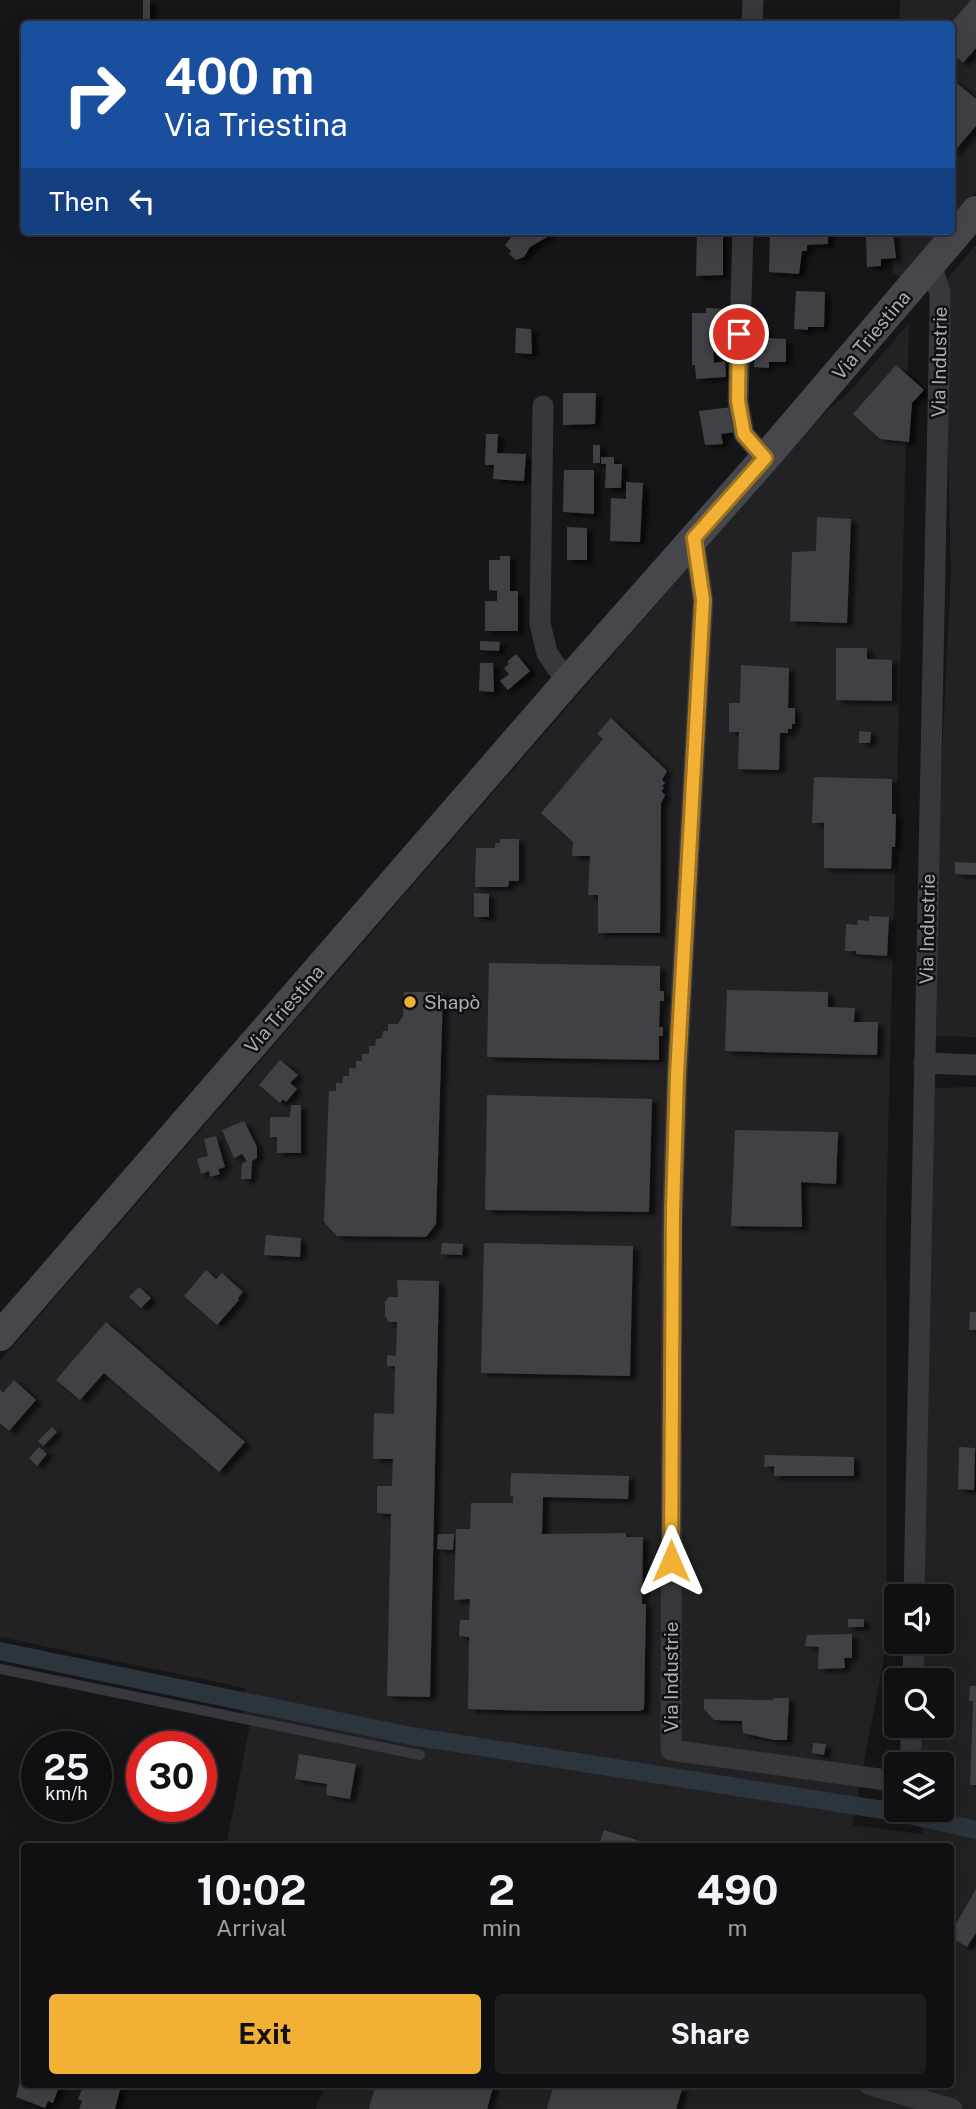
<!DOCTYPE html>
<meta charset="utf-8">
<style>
:root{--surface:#101012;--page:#1e1e20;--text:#f1f3f6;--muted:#9c9d9f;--line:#303032;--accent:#f2b134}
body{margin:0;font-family:"Public Sans",sans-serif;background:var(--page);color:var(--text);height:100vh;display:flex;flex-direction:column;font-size:26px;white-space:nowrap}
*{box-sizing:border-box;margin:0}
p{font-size:23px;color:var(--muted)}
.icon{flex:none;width:38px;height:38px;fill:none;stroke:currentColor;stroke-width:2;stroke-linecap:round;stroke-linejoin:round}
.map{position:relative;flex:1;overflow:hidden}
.side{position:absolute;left:21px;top:1843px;width:933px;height:245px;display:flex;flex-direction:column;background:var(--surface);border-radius:7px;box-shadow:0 7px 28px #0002,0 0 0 2px var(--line)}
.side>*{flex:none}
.hud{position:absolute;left:21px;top:21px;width:934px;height:214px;border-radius:7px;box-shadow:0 7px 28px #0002,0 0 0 2px var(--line);background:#1a4fa0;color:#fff;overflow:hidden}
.fabs{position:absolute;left:884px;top:1584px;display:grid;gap:14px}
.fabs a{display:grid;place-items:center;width:70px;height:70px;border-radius:7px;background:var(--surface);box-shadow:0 7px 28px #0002,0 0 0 2px var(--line);font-size:35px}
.speed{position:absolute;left:21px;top:1731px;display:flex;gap:14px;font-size:35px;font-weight:700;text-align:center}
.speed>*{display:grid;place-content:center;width:91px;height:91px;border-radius:50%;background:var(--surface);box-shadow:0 7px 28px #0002,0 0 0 2px var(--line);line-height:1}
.speed small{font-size:18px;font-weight:400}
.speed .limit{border:10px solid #d22;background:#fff;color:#111}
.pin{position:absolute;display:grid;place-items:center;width:60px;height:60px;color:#fff;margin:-30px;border:4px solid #fff;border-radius:50%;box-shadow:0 2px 7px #0007}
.me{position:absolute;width:77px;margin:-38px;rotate:0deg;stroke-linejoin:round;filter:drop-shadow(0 0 5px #0008)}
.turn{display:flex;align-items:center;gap:24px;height:147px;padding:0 28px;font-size:32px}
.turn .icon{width:91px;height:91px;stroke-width:2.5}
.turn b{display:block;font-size:49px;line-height:60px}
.then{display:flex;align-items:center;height:66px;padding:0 28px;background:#0003;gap:14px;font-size:26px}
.eta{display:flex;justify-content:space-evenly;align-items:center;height:119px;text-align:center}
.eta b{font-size:42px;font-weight:700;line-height:49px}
.button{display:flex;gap:14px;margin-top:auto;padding:14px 28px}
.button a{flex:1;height:80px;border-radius:7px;background:var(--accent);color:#111;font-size:28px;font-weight:700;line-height:80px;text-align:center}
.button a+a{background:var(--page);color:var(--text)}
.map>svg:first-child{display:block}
.built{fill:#222225}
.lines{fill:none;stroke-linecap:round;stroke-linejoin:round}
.canal{stroke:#2c353c;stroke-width:18}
.building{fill:#404145;filter:url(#shadow)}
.service{stroke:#37383d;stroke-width:10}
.minor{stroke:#37383d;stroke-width:21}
.secondary{stroke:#45474d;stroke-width:30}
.route-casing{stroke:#9d7322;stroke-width:18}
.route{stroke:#f2b134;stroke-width:12}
.poi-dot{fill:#f2b134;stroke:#111113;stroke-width:2.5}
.labels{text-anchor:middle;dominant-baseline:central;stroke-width:5;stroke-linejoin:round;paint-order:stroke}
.street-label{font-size:19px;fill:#a8adb8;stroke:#111113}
.poi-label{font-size:19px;fill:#a8adb8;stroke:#111113;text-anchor:start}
</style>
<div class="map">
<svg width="976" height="2109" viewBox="0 0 976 2109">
<defs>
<filter id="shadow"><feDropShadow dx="6" dy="3.5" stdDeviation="2" flood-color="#0009"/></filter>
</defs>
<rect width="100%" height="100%" fill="#161618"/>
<g class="built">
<polygon points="900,0 976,0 976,192 952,220 952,24 899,24"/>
<polygon points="894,231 942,231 902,278 893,273"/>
<polygon points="976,245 976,1037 928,1036 951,574 944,283"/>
<polygon points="909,323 886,1218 887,1643 852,1825 922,1834 922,1810 942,1810 942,1764 919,1764 918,1726 942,1726 942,1680 916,1680 917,1642 942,1642 942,1596 917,1596 925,1088 976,1087 976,2109 315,2109 327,2084 950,2084 950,1846 226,1846 250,1724 242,1722 245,1688 0,1637 0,1361 812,425 852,389"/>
</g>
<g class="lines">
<polyline class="canal" points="0,1651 411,1736 896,1812 976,1830"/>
</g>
<g class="building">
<rect x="143" y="0" width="7" height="23"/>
<polygon points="971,0 976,0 976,48 963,63 952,53 950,24"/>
<polygon points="952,79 976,99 976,126 952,154"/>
<polygon points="507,231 547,231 549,236 530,247 524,257 516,260 509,254 511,251 505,245 513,235"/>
<polygon points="697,231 723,231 723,275 696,276"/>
<polygon points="770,231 828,231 828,244 807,245 807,251 802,251 799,274 769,272"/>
<polygon points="863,231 872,231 872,234 893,233 896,258 881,259 881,266 867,267 866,234 863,234"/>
<polygon points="796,291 825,292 824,327 808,327 808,330 794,329"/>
<polygon points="706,308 724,309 724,339 718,339 717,348 713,348 714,363 725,361 726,377 696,379 695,365 692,365 692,313 706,313"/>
<polygon points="755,326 766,326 765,338 786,339 786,362 769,362 769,368 754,367"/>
<polygon points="516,328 531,329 532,354 515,353"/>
<polygon points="896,365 924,390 912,403 909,442 880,439 853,414"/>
<polygon points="563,393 596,393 595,424 563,425"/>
<polygon points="732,407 735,432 721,434 723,444 705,445 699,411"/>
<polygon points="486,434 498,434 497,453 526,454 524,481 493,479 494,465 485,465"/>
<rect x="593" y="445" width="7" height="18"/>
<polygon points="601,457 614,457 614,464 622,464 621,488 605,488 606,464 601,464"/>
<polygon points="564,470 594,470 594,514 563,512"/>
<polygon points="626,482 643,483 640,542 610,541 611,498 626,499"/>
<polygon points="817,517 851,519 847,623 790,621 792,552 816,551"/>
<polygon points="567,527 587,528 587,560 567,560"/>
<polygon points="500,556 510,556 510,591 518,591 518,631 485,631 485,601 497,601 497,591 489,590 489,560 500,560"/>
<polygon points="480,641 500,642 499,651 480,650"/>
<polygon points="836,648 867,648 867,659 892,660 892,701 836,700"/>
<polygon points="516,654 530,671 508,690 500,681 509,674 504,668 509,664 507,662"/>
<polygon points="480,663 493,663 494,692 479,691"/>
<polygon points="741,665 789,668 788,708 795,708 795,724 792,724 792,729 788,729 788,733 780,733 779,770 738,769 739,732 729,732 729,703 740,703"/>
<polygon points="611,718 667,771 662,780 665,783 662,786 664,788 661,791 665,795 661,803 660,933 598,933 598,895 588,895 590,856 572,856 573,842 541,813 603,739 597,734"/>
<polygon points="859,731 871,732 870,743 859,743"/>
<polygon points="814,777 892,779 892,814 896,814 895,847 892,847 891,869 824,868 824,823 812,823"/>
<polygon points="500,839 519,839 519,881 509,881 508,887 475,887 476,848 495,848 495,843 500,843"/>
<polygon points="955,862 976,863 976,875 955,874"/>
<polygon points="474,893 489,894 489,917 474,917"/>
<polygon points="869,916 889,917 887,956 856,954 856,951 845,951 846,924 857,925 858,920 869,921"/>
<polygon points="489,963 660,966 660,991 664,991 664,1001 660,1001 659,1027 663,1027 663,1036 659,1036 659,1060 487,1057"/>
<polygon points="727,990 828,992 828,1007 855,1008 854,1022 878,1022 877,1055 725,1051"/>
<polygon points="404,992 443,992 436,1224 426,1237 337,1236 324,1222 329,1091 336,1091 336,1083 342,1083 343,1076 349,1076 349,1068 356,1068 356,1061 362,1061 362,1054 369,1054 369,1046 375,1046 376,1039 382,1038 383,1031 388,1031 388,1024 398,1024 403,1016"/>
<polygon points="280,1060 298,1075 290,1083 297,1089 286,1102 283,1099 280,1103 259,1085"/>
<polygon points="487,1095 652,1099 649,1212 485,1210"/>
<polygon points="291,1105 301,1105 301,1153 277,1153 277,1137 270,1137 270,1117 290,1117"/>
<polygon points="244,1121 257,1147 257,1158 252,1161 251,1179 241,1179 242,1164 247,1161 242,1154 234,1158 222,1130"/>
<polygon points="735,1130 838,1132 836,1184 801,1182 802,1227 731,1226"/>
<polygon points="216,1136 225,1167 218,1169 220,1174 210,1177 209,1171 201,1174 197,1159 208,1156 204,1139"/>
<polygon points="266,1235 301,1238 300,1257 264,1255"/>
<polygon points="442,1243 463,1244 462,1255 441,1254"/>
<polygon points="484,1243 633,1246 630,1376 481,1373"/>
<polygon points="206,1270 216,1279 222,1273 243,1292 238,1298 239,1300 217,1325 184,1296"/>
<polygon points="397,1280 439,1281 430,1697 387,1696 391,1514 377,1513 377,1486 392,1486 393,1459 373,1459 374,1413 394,1414 395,1366 387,1366 387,1355 396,1356 397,1322 389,1322 385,1316 385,1302 389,1297 398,1297"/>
<polygon points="139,1287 151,1298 141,1308 129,1297"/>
<polygon points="970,1312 976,1312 976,1330 969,1330"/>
<polygon points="106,1322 245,1442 219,1472 104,1373 80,1400 56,1380"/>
<polygon points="14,1380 36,1400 9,1431 0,1423 0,1390 3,1393"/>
<polygon points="52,1427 57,1432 43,1446 38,1441"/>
<polygon points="39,1447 47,1454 37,1466 29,1458"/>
<polygon points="959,1447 975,1448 974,1490 958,1489"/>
<polygon points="765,1455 854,1457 854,1476 774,1476 774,1466 764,1467"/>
<polygon points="511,1473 629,1476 628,1499 543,1497 542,1534 626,1533 626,1537 643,1537 642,1604 646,1604 644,1709 640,1711 538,1711 468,1709 469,1637 459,1636 460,1620 469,1620 470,1599 454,1600 456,1529 470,1529 471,1503 513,1503 513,1496 510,1496"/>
<polygon points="438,1534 454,1534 453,1550 437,1549"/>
<rect x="848" y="1619" width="16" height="8"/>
<polygon points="852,1634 852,1658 844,1658 845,1668 818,1669 819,1647 805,1646 807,1635"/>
<polygon points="970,1686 976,1686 976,1785 970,1785 973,1701 969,1701"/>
<polygon points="773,1698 789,1698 787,1740 774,1740 743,1733 742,1721 714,1720 704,1709 704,1699 773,1700"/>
<polygon points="813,1743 826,1744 824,1755 812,1753"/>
<polygon points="299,1754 356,1764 350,1799 326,1795 327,1784 295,1779"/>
<polygon points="604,1830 656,1846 599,1846"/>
<polygon points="976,1889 976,1933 967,1947 954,1939 957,1934 952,1931"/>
<polygon points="24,2068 24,2084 60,2084 53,2103 48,2101 45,2108 16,2097"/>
<polygon points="84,2084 121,2086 115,2109 79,2109 82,2101 78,2099"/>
<polygon points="376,2084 494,2084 487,2109 369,2109"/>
<polygon points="554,2084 668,2084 682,2089 676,2109 547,2109"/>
</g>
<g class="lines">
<polyline class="service" points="0,1669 420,1755"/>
<g class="minor">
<polyline points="752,24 753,0"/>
<polyline points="743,231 738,401 744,434 765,458"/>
<polyline points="543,406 540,623 547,653 567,682"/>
<polyline points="694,538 703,600 677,1075 672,1237 671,1750 893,1781 896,1780"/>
<polyline points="924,1063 976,1065"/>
<polyline points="914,1596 940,317 940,293 931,263"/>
<polyline points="913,1680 914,1642"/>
<polyline points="910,1764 912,1726"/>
<polyline points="868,2084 952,2109"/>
</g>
<polyline class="secondary" points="0,1336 567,682 765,458 976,211"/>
</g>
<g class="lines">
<defs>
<polyline id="route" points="671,1561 673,1210 677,1075 703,600 694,538 765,458 744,434 738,401 739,334"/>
</defs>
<use href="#route" class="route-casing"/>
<use href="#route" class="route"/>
</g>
<circle class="poi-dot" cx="410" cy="1002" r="7"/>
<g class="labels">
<g class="street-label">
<text transform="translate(871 335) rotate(-50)">Via Triestina</text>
<text transform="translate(939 362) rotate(-89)">Via Industrie</text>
<text transform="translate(927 929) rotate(-89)">Via Industrie</text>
<text transform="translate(284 1009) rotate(-49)">Via Triestina</text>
<text transform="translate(671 1677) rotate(-90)">Via Industrie</text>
</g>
<g class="poi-label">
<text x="424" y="1002">Shapò</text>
</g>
</g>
</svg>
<div class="fabs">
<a><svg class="icon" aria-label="sound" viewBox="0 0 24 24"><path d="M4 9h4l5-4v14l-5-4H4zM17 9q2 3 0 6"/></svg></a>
<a><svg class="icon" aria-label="search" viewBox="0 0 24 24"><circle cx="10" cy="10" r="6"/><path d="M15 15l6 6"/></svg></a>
<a><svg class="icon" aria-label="layers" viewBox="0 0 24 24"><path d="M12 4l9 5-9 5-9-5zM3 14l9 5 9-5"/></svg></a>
</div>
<div class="speed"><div>25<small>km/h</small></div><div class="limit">30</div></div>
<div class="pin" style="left:739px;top:334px;background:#d93025"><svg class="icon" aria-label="arrive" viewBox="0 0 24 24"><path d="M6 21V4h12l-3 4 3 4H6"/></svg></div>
<svg class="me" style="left:671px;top:1561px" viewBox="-20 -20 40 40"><path d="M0-17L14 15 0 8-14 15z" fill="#f2b134" stroke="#fff" stroke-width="4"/></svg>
<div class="hud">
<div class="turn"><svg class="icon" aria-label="right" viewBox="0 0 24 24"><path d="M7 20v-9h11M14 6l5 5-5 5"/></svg><div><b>400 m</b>Via Triestina</div></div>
<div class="then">Then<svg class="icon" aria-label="left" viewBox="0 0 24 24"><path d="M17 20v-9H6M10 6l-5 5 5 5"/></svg></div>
</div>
<section class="side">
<div class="eta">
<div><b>10:02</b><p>Arrival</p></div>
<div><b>2</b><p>min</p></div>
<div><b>490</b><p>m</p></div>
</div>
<div class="button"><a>Exit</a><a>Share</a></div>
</section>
</div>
